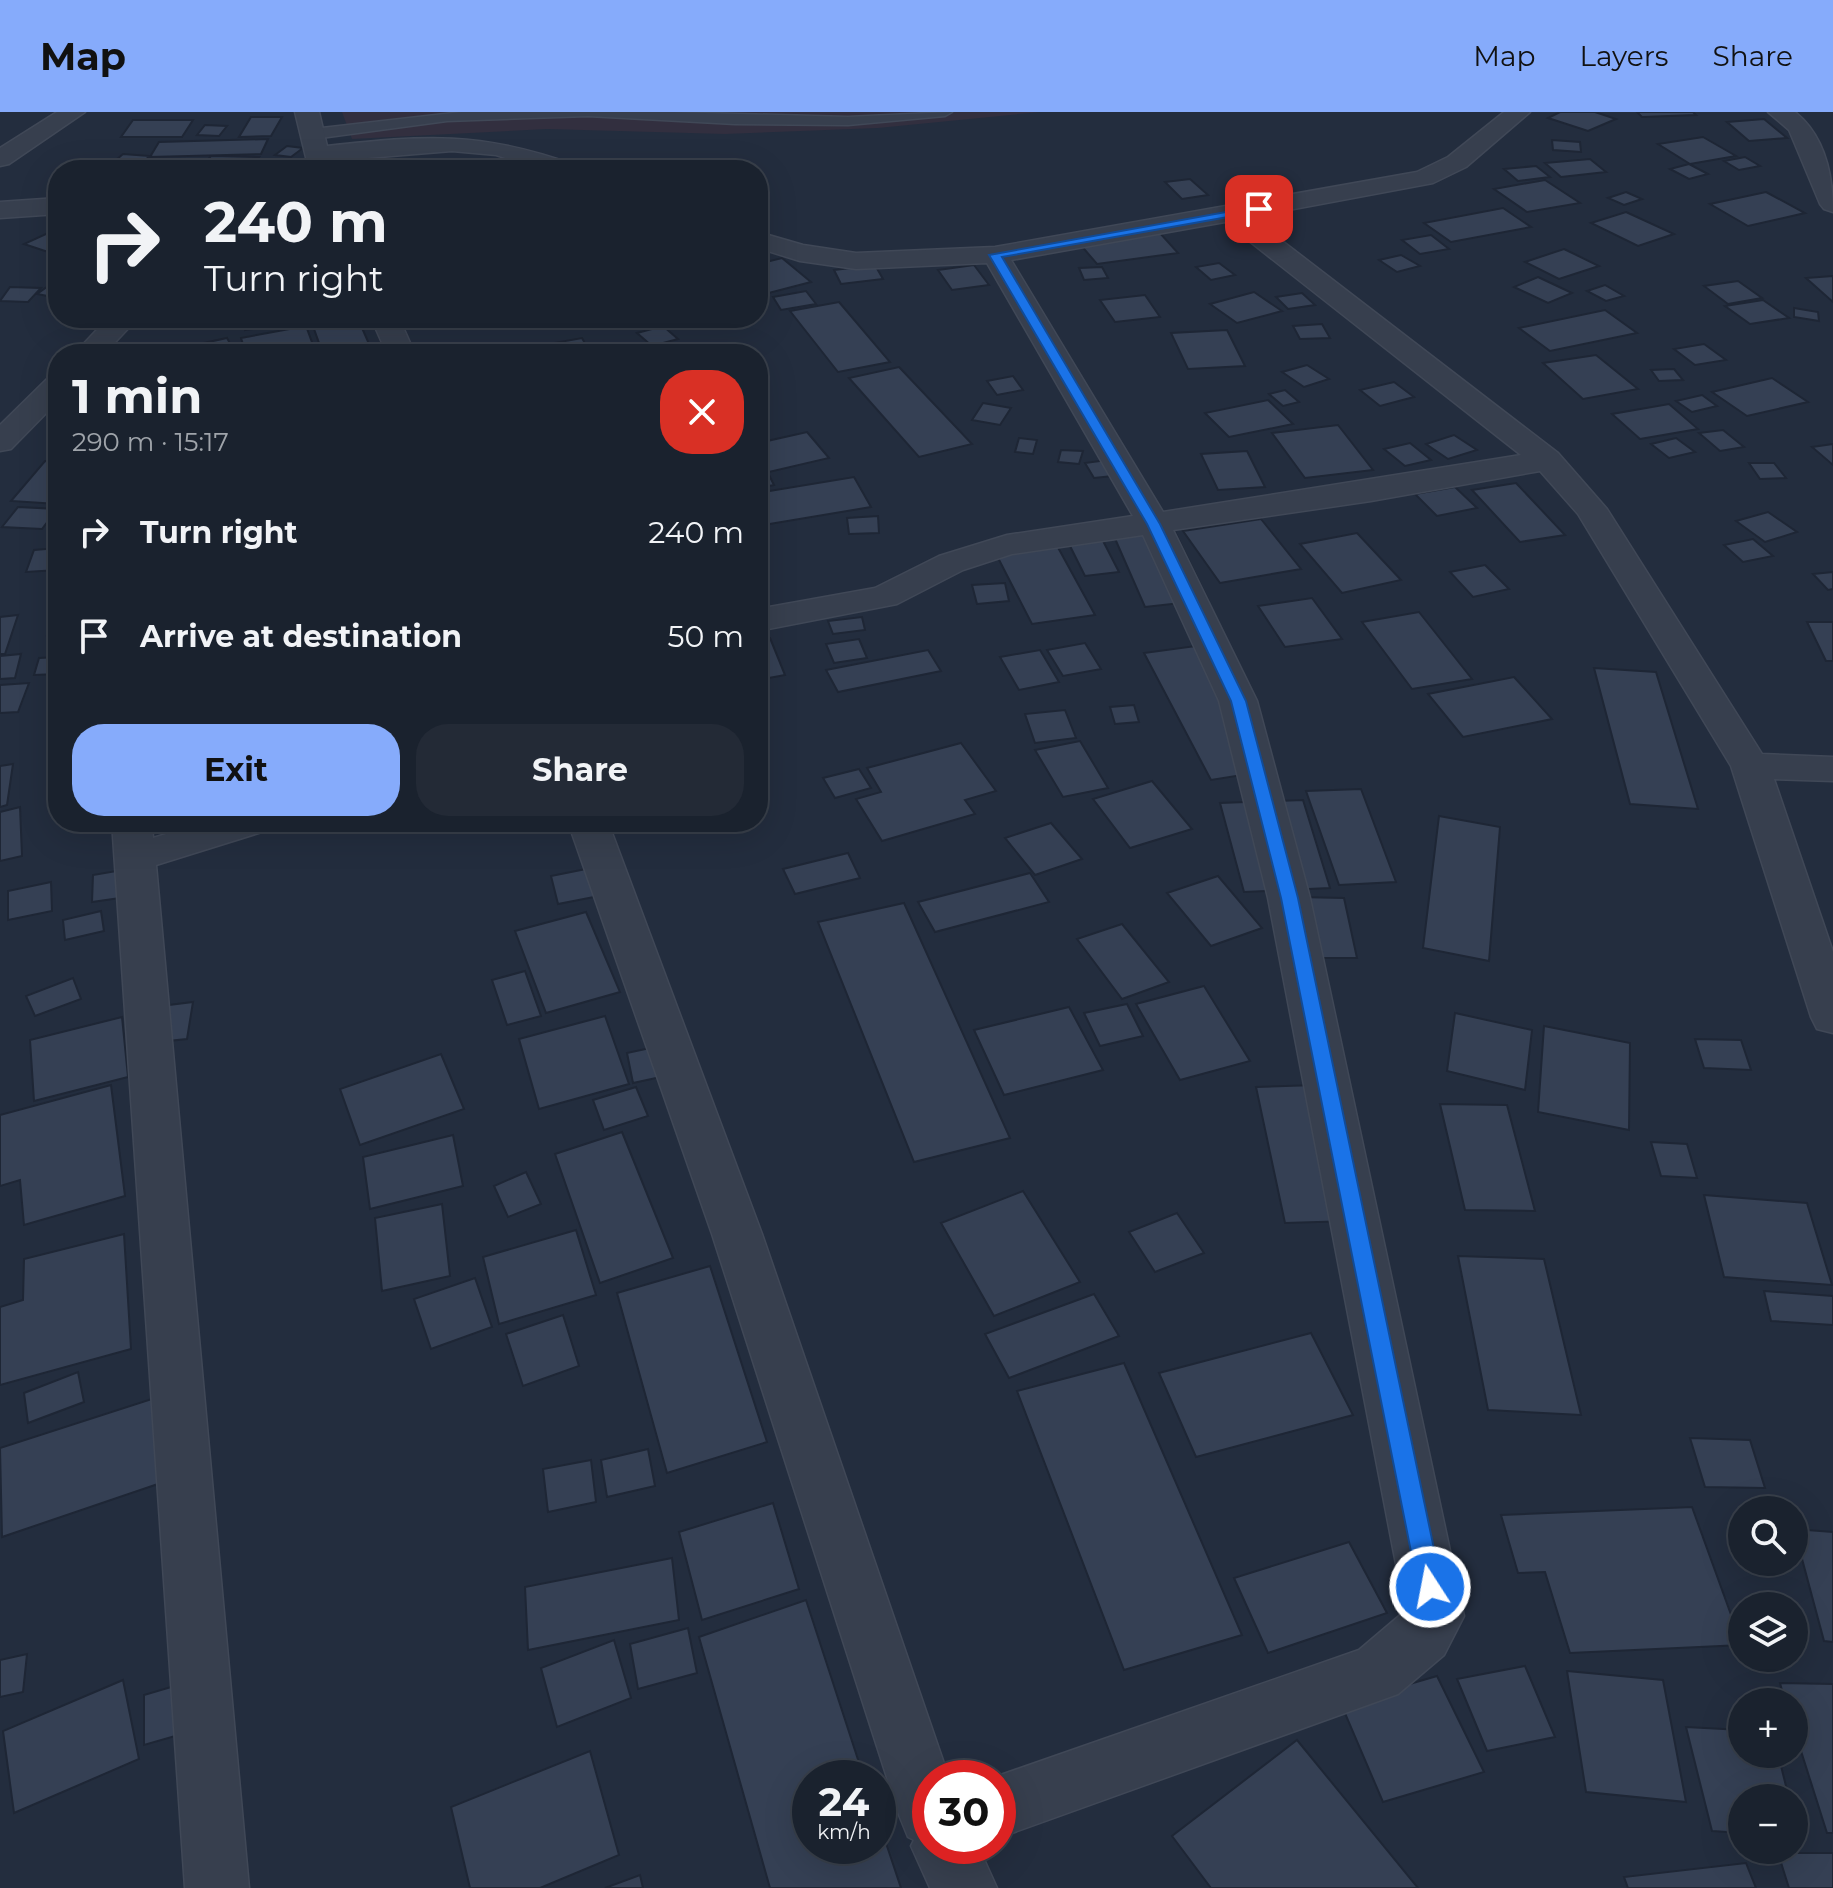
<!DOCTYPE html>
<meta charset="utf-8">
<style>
:root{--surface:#1a222e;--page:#232a36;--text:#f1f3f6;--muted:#9fa4aa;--line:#383f4a;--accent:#86abfb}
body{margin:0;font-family:Montserrat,sans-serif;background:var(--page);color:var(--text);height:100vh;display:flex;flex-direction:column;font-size:30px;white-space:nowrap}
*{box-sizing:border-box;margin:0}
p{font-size:26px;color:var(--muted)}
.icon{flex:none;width:44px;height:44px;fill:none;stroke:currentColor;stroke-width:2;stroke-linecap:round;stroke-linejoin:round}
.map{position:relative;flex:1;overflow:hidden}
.details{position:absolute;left:48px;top:232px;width:720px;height:488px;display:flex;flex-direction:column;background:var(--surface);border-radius:32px;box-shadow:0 8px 32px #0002,0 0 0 2px var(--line)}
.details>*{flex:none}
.hud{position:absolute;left:48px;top:48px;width:720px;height:168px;border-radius:32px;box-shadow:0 8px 32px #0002,0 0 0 2px var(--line);background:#1a222e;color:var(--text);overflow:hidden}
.tools{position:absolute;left:1728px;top:1384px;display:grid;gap:16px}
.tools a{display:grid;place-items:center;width:80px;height:80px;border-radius:50%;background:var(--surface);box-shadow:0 8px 32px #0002,0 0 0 2px var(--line);font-size:40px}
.speed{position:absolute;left:792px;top:1648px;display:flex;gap:16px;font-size:40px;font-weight:700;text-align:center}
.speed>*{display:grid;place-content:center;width:104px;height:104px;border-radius:50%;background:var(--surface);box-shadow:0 8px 32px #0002,0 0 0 2px var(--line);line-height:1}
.speed small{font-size:20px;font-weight:400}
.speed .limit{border:12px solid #d22;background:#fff;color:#111}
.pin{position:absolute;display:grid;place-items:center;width:68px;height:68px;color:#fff;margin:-34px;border-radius:16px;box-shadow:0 4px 12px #0006}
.me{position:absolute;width:88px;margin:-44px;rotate:349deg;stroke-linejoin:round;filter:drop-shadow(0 0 6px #0008)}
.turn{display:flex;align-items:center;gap:28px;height:168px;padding:0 24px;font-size:36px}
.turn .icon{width:104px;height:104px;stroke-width:2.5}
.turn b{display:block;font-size:56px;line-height:68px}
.round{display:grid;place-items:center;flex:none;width:84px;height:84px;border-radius:32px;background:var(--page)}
.headline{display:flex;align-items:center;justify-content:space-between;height:136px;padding:0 24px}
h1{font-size:48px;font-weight:700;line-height:60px}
.button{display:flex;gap:16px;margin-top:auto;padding:16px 24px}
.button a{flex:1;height:92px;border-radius:32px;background:var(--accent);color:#111;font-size:32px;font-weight:700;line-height:92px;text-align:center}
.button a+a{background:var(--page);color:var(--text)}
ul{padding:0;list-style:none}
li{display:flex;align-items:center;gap:24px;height:104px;padding:0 24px}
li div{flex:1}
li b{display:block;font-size:30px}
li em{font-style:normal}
header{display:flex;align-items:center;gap:48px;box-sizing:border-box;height:112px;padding:0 40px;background:var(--accent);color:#111}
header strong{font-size:38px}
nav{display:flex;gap:44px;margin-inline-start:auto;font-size:28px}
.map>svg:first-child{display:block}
.medical{fill:#322f3f}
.building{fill:#354054;stroke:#1e2635;stroke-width:2}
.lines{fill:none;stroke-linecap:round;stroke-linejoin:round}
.service-casing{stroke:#404857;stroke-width:3}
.minor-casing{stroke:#404857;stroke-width:3}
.service{fill:#373f4e;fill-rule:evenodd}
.minor{fill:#373f4e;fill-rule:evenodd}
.route{fill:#1a73e8;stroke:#114b97;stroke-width:2}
</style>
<header>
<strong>Map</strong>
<nav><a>Map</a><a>Layers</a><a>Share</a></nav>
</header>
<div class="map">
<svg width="1833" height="1776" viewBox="0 0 1833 1776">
<rect width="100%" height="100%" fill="#232d3e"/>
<polygon class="medical" points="342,0 1040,0 878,16 725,22 547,17 352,27"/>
<g class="building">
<polygon points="1560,0 1595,0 1616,7 1588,19 1548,6"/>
<polygon points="1637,0 1693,0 1696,3 1642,5"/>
<polygon points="251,5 282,5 271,24 239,25"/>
<polygon points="1764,7 1787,26 1749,29 1727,10"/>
<polygon points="133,8 193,8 182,25 121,25"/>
<polygon points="205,13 227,14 219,24 197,23"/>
<polygon points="1703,25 1736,44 1690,52 1658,32"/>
<polygon points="268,27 261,42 150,45 159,30"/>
<polygon points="1552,28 1580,30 1581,40 1553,38"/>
<polygon points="287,34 303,36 291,45 275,43"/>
<polygon points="123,42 150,44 135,56 109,54"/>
<polygon points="211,44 259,45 248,58 199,58"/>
<polygon points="1745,45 1760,54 1739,58 1724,49"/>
<polygon points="1590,47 1606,60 1561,65 1545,51"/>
<polygon points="1689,52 1708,62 1689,67 1670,57"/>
<polygon points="1536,54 1550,65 1518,69 1504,57"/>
<polygon points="1190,67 1208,83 1182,87 1165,70"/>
<polygon points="1545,68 1580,91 1527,100 1494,77"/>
<polygon points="1626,80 1642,87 1624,93 1608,86"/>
<polygon points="1766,80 1805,101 1748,114 1710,92"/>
<polygon points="1503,96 1531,115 1451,130 1424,111"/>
<polygon points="1626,100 1674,122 1638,134 1591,111"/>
<polygon points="1159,120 1178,141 1097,152 1079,131"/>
<polygon points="48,121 58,124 58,135 48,140 24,132"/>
<polygon points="1431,123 1449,137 1420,142 1402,128"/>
<polygon points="1564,137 1599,154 1559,167 1525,150"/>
<polygon points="1401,143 1420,154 1397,160 1379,148"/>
<polygon points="782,146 811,170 765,182 758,176 758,152"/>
<polygon points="1219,151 1235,163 1211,168 1196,155"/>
<polygon points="875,153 883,167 841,172 834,158"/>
<polygon points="974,153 989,173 952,178 938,158"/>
<polygon points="1102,155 1108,166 1084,168 1079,156"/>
<polygon points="1833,164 1833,190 1806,166"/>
<polygon points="1538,165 1572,181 1548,191 1514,175"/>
<polygon points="1738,169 1762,186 1728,192 1704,174"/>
<polygon points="51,172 58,173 58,186 37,182"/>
<polygon points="1605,173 1624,184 1606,189 1587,179"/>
<polygon points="10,175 41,176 28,190 0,189"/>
<polygon points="806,179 816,192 781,198 773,185"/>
<polygon points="1254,180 1282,199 1237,211 1210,192"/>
<polygon points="1302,181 1315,193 1288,197 1276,185"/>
<polygon points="1145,183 1160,205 1115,210 1100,188"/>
<polygon points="1763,188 1789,206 1750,212 1725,194"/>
<polygon points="839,190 890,250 838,260 790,199"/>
<polygon points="1794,196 1818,200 1819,209 1794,205"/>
<polygon points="1605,198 1637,221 1550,239 1519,216"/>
<polygon points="245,206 304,206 304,210 245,218"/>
<polygon points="506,206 561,206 512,216"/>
<polygon points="359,209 373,241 323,242 314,217"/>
<polygon points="1322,212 1330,226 1300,227 1293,214"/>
<polygon points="306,214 313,233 246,242 241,226"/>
<polygon points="663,214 678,227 652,234 637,221"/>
<polygon points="1227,218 1245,254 1188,257 1171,221"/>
<polygon points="227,226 236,242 185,242 181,236"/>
<polygon points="582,226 591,242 535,242 532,235"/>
<polygon points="1704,232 1726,248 1695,253 1674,237"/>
<polygon points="1596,243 1638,277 1583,287 1543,251"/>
<polygon points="1307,253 1329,267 1304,275 1282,260"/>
<polygon points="899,255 972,332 919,345 849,266"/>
<polygon points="1674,257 1683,268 1659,269 1651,258"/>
<polygon points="1013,264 1023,278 997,283 987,269"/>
<polygon points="1772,266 1808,290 1747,304 1712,280"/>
<polygon points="1394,270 1414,285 1380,294 1360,278"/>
<polygon points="1285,278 1299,290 1283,294 1269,282"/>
<polygon points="1702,283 1717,294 1692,300 1676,289"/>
<polygon points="1268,288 1293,312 1229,325 1205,301"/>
<polygon points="983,291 1011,296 1000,313 972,308"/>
<polygon points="1669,292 1698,317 1640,327 1612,302"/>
<polygon points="1338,313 1373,358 1305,366 1272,321"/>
<polygon points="1723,318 1744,335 1720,339 1699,321"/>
<polygon points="807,320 829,346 769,360 758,345 758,331"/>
<polygon points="1454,323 1477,338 1448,347 1426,332"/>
<polygon points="1019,326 1037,328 1033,342 1015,340"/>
<polygon points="1676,326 1695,340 1669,346 1651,332"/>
<polygon points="1410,331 1431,348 1405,354 1384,337"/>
<polygon points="1833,332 1833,353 1812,335"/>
<polygon points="1061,338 1083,339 1079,352 1058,350"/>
<polygon points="1247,339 1265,375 1218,378 1201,342"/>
<polygon points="1122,346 1132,362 1094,366 1085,351"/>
<polygon points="45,349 58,350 58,392 11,389"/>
<polygon points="1749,351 1774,351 1786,366 1760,367"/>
<polygon points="767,359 774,373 758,376 758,361"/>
<polygon points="854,365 871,395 758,414 758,381"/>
<polygon points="1516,371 1565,423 1520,430 1472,378"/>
<polygon points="1455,375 1477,396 1437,404 1415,382"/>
<polygon points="18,395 57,397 42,417 2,415"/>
<polygon points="1768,400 1797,420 1765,430 1736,409"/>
<polygon points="878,404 879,421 849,422 847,406"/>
<polygon points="1261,407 1301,457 1220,471 1183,419"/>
<polygon points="1173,416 1208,488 1145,495 1113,422"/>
<polygon points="1357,421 1401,468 1342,481 1300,432"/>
<polygon points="1101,425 1119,460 1085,464 1067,428"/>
<polygon points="1753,427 1773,444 1743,450 1724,433"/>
<polygon points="1055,430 1095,503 1032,512 994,438"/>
<polygon points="58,436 58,458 26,460 34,438"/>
<polygon points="1485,453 1509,477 1473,485 1450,460"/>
<polygon points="1833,460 1833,477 1828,478 1813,462"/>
<polygon points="1005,471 1009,489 977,492 972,473"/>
<polygon points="1312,486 1342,527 1285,535 1258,494"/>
<polygon points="54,498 58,498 58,522 47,523"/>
<polygon points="1419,500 1472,567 1412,577 1362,510"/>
<polygon points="18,503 5,542 0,542 0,505"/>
<polygon points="862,505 865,518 833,522 828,509"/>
<polygon points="1807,510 1833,510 1833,549 1826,549"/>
<polygon points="770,526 785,563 758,568 758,528"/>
<polygon points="859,527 867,546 834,551 826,532"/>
<polygon points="1085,531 1101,557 1063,564 1047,538"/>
<polygon points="1203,533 1274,658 1211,668 1144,541"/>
<polygon points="928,538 941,559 838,580 826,558"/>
<polygon points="1040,538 1059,570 1019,578 1000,545"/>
<polygon points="21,542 15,566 0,567 0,544"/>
<polygon points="58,545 58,562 34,563 39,546"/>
<polygon points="1594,556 1656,560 1698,697 1630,692"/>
<polygon points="1514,565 1552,607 1463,625 1428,582"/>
<polygon points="29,571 18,600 0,601 0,573"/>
<polygon points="1134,593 1139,610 1115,612 1110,595"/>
<polygon points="1065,598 1076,626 1035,631 1025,602"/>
<polygon points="1080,629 1108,676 1063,685 1035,638"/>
<polygon points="961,631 996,679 965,688 975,702 882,729 856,687 881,680 867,656"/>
<polygon points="13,652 7,693 0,695 0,654"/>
<polygon points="859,657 871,676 835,686 823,666"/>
<polygon points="1152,669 1192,717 1130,736 1093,687"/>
<polygon points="1361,677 1396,770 1339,773 1306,679"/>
<polygon points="1303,688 1330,776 1244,780 1220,691"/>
<polygon points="20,695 22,744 0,749 0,700"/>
<polygon points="1439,704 1500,715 1489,849 1423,836"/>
<polygon points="1051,711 1082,747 1035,763 1005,726"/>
<polygon points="848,741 860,766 795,782 783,757"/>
<polygon points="128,757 127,785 92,790 93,763"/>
<polygon points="586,757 594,785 558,792 551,764"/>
<polygon points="1030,761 1049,790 935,820 918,790"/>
<polygon points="1218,764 1262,816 1211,834 1167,781"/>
<polygon points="51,770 52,799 8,808 8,779"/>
<polygon points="1297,785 1344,786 1357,846 1310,846"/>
<polygon points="904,791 1010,1026 914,1050 818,810"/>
<polygon points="101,799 104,819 65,828 63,808"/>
<polygon points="586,800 620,880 546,901 515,819"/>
<polygon points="1122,812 1169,870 1122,887 1077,827"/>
<polygon points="525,859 541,904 507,913 492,868"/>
<polygon points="73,866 81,887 35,904 26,884"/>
<polygon points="1204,874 1250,949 1180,968 1136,892"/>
<polygon points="193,890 187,927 138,932 145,896"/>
<polygon points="1127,892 1143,924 1100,934 1084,901"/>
<polygon points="1069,895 1103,958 1004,983 974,918"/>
<polygon points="1455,901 1532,918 1525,978 1447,959"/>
<polygon points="605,904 629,972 539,997 519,927"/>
<polygon points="122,905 128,965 34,989 30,928"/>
<polygon points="1544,914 1630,931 1629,1018 1538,1000"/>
<polygon points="1695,927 1741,928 1751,958 1704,956"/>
<polygon points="664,933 670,963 633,971 627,941"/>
<polygon points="441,942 464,997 360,1033 340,977"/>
<polygon points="111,973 125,1084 24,1113 20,1068 0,1074 0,1003"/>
<polygon points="1316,973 1351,1109 1285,1111 1256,975"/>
<polygon points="636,975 648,1004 604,1018 593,988"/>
<polygon points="1440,992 1507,993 1535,1099 1465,1098"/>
<polygon points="622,1020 673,1146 600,1171 555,1042"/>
<polygon points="453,1023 463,1074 370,1097 363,1045"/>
<polygon points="1651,1030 1687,1032 1697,1066 1661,1064"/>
<polygon points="526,1060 541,1092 508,1105 494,1074"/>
<polygon points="1023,1079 1080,1170 994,1204 941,1111"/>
<polygon points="1704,1083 1807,1091 1832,1173 1724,1165"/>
<polygon points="442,1092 450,1164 382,1179 375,1106"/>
<polygon points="1177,1101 1204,1141 1155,1160 1129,1120"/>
<polygon points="576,1118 596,1183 499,1212 483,1145"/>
<polygon points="124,1122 131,1237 0,1273 0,1195 23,1188 24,1147"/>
<polygon points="1458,1144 1544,1147 1581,1303 1488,1298"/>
<polygon points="710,1154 767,1330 667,1361 617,1181"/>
<polygon points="475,1166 492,1215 431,1237 414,1187"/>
<polygon points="1764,1179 1833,1184 1833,1213 1771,1209"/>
<polygon points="1094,1182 1119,1224 1009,1266 985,1222"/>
<polygon points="563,1203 579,1254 523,1274 506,1222"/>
<polygon points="1311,1221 1353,1303 1196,1345 1159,1261"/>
<polygon points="1124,1251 1242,1523 1124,1558 1017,1279"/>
<polygon points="78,1260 84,1290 28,1311 24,1281"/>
<polygon points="192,1274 205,1356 2,1425 0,1336"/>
<polygon points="1690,1326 1750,1328 1765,1376 1705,1375"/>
<polygon points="648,1337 655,1374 607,1385 601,1348"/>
<polygon points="591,1348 596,1390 548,1400 543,1357"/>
<polygon points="773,1391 799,1477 702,1508 679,1420"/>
<polygon points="1692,1395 1742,1533 1570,1541 1545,1460 1518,1461 1501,1403"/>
<polygon points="1794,1417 1833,1420 1833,1530 1824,1529"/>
<polygon points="1349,1430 1387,1501 1268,1541 1234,1466"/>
<polygon points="672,1446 679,1508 528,1538 525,1475"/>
<polygon points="806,1488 864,1666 810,1666 810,1734 878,1734 878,1707 901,1776 770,1776 699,1525"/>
<polygon points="688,1516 697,1561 638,1577 630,1532"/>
<polygon points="614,1528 631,1586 557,1615 541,1556"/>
<polygon points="27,1542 23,1580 0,1585 0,1548"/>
<polygon points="1525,1554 1555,1625 1487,1639 1457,1567"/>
<polygon points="1567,1559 1663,1568 1686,1690 1586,1680"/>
<polygon points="215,1562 217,1612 144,1633 144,1583"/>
<polygon points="1437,1564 1484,1660 1383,1690 1341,1592"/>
<polygon points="123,1568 139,1647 14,1701 3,1619"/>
<polygon points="1780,1571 1833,1572 1833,1721 1827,1721 1794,1617 1794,1590 1785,1590"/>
<polygon points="1686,1615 1742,1618 1742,1642 1778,1642 1789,1686 1742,1686 1742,1721 1712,1719"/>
<polygon points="1297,1628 1418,1776 1211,1776 1172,1724"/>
<polygon points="590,1639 619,1743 540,1776 470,1776 451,1695"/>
<polygon points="1778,1741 1833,1741 1833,1776 1789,1776"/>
<polygon points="1746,1751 1756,1776 1628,1776 1624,1765"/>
<polygon points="640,1763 643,1776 605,1776"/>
</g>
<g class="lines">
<defs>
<polygon id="service" points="462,0 670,0 848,5 952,0 945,4 848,13 735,12 588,4 447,9 313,27 305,22 313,17"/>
<g id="minor">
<polygon points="57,0 85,0 9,52 0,54 0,36"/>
<path d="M 295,0 L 319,0 L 327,34 C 425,23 480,19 575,53 L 578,58 L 543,58 L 496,43 L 452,39 L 331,49 L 333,58 L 309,58 Z"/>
<path d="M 1504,0 L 1530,0 L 1466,55 L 1433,71 L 1251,105 L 1558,341 L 1607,397 L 1762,642 L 1833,645 L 1833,669 L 1774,667 L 1833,840 L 1833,921 L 1817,917 L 1811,905 L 1731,654 L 1578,402 L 1540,359 L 1371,389 L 1173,418 L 1257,589 L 1310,786 L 1464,1504 L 1444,1543 L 1398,1582 L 998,1726 L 998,1666 L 992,1666 L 1359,1538 L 1405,1499 L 1268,786 L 1219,589 L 1143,423 L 1012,442 L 963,458 L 897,492 L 758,519 L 758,497 L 875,476 L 939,444 L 1007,423 L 1133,404 L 987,151 L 856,157 L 800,149 L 758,136 L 758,120 L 803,133 L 856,141 L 995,135 L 1417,60 L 1448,45 ZM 1225,110 L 1521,343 L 1163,400 L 1011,148 Z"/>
<path d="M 1768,0 L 1795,0 C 1825,24 1833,63 1833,100 L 1824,97 L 1820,92 L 1789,18 Z"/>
<polygon points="58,86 58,102 0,106 0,90"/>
<polygon points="108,206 138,206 104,242 74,242"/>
<polygon points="371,206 399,206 415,242 387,242"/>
<polygon points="58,263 58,289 11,337 0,339 0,313 48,266"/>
<polygon points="112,710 152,710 153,726 206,710 271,710 265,719 156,753 249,1776 185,1776"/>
<polygon points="568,710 608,710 762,1122 949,1666 930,1666 930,1734 978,1734 997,1776 930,1776 911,1734 914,1728 908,1725 899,1703 712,1122"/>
</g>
</defs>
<use href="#service" class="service-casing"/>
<use href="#minor" class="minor-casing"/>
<use href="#service" class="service"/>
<use href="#minor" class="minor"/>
</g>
<polygon class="route" points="1259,94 1264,97 1262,99 1002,145 1160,412 1246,589 1298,786 1442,1475 1438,1483 1430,1486 1421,1483 1418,1475 1281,786 1231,589 1147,412 989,143"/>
</svg>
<div class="tools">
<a><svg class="icon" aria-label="search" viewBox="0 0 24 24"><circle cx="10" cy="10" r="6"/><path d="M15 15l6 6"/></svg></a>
<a><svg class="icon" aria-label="layers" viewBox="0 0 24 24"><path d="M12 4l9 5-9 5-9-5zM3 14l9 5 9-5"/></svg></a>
<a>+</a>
<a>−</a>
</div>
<div class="speed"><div>24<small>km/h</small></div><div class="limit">30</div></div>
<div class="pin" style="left:1259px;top:97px;background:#d93025"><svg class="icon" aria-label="arrive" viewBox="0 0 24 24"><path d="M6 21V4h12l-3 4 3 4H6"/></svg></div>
<svg class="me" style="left:1430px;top:1475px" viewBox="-20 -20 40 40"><circle r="17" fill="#1a73e8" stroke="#fff" stroke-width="3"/><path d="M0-11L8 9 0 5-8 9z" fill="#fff"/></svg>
<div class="hud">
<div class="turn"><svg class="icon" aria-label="right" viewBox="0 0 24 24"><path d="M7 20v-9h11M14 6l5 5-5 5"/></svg><div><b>240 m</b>Turn right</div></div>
</div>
<section class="details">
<div class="headline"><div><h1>1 min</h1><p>290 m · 15:17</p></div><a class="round" style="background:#d93025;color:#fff"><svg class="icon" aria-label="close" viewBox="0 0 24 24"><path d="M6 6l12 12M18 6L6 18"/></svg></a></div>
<ul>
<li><svg class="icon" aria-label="right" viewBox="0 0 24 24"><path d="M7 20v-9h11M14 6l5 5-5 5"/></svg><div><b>Turn right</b></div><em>240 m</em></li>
<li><svg class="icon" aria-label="arrive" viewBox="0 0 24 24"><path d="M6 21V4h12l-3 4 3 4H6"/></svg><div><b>Arrive at destination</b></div><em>50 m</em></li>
</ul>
<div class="button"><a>Exit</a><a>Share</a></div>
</section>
</div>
